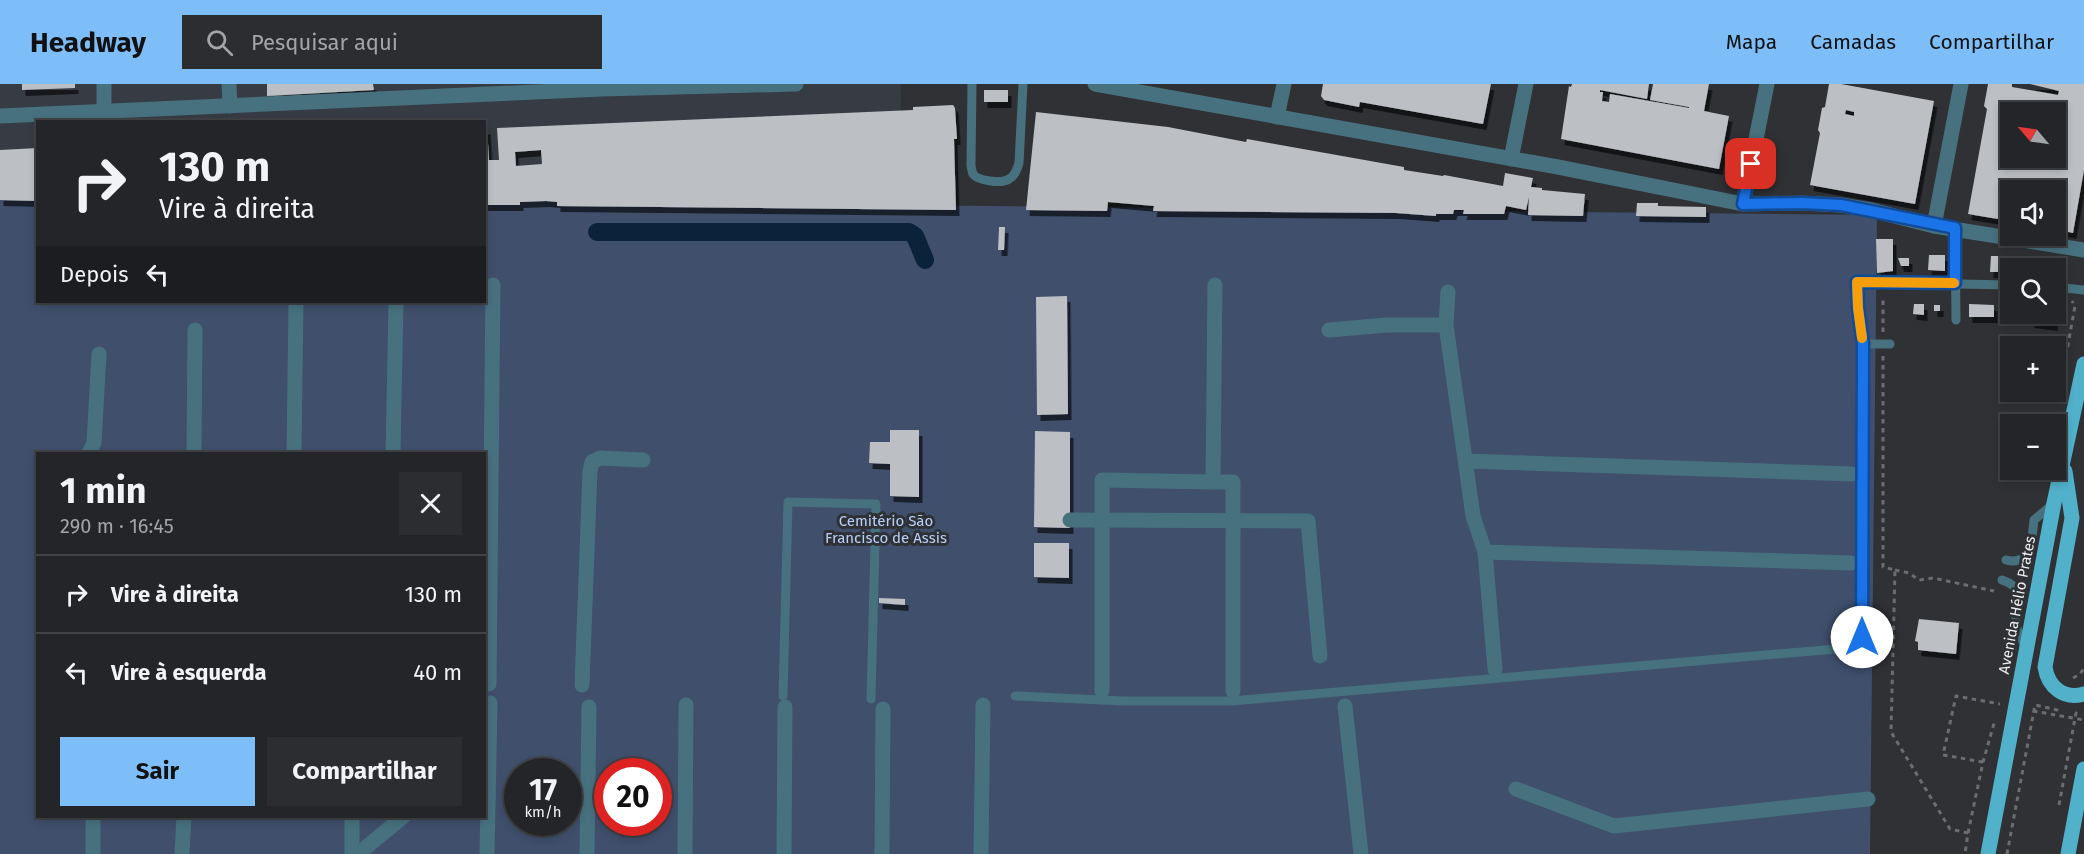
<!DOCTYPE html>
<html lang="pt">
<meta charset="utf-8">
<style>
:root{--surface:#232528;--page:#2b2d30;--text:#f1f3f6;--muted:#a3a5a8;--line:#404245;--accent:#7dbef9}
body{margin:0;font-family:"Fira Sans",sans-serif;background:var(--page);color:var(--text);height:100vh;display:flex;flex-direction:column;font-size:22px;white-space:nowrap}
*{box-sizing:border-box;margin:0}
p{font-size:20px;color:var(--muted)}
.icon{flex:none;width:33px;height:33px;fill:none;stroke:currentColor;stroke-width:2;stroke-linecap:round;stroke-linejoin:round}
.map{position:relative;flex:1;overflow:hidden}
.side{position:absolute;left:36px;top:368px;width:450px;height:366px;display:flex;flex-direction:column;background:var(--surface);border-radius:0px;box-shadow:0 3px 9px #0003,0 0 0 2px var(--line)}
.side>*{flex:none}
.top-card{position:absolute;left:36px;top:36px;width:450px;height:183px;border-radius:0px;box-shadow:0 3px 9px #0003,0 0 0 2px var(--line);background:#232528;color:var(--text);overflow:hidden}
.needle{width:39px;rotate:299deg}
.buttons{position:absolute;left:2000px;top:18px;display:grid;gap:12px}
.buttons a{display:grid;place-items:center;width:66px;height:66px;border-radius:0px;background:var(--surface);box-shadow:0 3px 9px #0003,0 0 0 2px var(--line);font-size:30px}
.speed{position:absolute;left:504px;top:674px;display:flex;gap:12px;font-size:30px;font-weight:700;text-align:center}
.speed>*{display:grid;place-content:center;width:78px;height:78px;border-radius:50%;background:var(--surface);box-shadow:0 3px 9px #0003,0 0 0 2px var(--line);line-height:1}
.speed small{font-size:15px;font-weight:400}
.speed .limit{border:9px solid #d22;background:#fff;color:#111}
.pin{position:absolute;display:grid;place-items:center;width:51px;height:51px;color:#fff;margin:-26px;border-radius:12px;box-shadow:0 3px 9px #0006}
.me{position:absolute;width:66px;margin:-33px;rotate:0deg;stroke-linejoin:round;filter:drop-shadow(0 0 4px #0008)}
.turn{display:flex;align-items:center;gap:21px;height:126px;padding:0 24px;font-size:27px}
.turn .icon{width:78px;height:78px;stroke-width:2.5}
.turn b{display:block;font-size:42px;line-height:51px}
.then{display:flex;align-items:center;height:57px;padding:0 24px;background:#0003;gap:12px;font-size:22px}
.round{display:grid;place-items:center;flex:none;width:63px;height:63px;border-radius:0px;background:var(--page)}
.summary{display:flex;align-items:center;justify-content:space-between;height:102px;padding:0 24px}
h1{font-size:36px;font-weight:700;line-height:45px}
.action{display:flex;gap:12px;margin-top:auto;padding:12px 24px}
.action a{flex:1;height:69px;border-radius:0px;background:var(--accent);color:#111;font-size:24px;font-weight:700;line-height:69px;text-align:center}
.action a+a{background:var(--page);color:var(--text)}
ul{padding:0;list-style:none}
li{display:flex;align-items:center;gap:18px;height:78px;padding:0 24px;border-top:2px solid var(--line)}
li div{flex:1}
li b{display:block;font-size:22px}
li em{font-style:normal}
header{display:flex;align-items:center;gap:36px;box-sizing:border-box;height:84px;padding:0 30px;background:var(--accent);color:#111}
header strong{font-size:28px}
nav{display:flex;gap:33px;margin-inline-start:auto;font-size:21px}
.search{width:420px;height:54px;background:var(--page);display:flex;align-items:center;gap:15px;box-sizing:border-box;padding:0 21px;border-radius:0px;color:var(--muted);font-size:22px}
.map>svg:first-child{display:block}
.built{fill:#363b44}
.green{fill:#3f4f6c;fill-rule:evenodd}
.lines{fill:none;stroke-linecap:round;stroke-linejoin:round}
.canal{stroke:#0a233a;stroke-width:18}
.building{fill:#bcbfc4;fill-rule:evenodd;filter:url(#shadow)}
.path{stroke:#6c6d71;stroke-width:3;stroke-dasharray:4.5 4.5;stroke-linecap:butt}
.lane{stroke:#47717e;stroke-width:9}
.street{stroke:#47717e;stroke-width:15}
.primary{stroke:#51b0ca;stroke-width:15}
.route-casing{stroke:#114b97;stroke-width:15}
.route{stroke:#1a73e8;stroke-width:10}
.slow{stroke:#f59e0b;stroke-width:10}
.labels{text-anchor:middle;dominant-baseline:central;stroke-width:6;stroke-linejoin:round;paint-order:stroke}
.park-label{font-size:15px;fill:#b7d0fb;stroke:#2f3135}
.street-label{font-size:15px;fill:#eeeff2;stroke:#2f3135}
</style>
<header>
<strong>Headway</strong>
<div class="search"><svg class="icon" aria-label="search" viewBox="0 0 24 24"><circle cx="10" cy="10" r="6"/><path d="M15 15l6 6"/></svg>Pesquisar aqui</div>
<nav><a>Mapa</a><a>Camadas</a><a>Compartilhar</a></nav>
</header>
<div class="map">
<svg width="2084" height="770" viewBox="0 0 2084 770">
<defs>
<filter id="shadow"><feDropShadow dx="3.5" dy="6" stdDeviation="0" flood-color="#0009"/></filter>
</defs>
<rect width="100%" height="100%" fill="#2f3135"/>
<polygon class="built" points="0,0 901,0 900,115 485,103 484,38 38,38 37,90 0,89"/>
<path class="green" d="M 0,113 L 37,113 L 38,218 L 484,218 L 485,117 L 1877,131 L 1870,770 L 0,770 ZM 38,369 L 484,369 L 484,732 L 38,732 ZM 518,687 L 568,687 L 568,738 L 518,738 ZM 608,687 L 658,687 L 658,738 L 608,738 Z"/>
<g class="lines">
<polyline class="canal" points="597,148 909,148 915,152 925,176"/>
</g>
<g class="building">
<polygon points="22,0 75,0 75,4 22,6"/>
<polygon points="267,0 373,0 374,6 267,12"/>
<polygon points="1323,0 1491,0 1483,40 1360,18 1359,23 1324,16 1321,12"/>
<polygon points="1572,0 1649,0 1647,15 1600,6 1600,8 1603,8 1602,17 1609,18 1610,10 1689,24 1689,23 1650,16 1653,0 1709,0 1704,27 1729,32 1719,85 1561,55 1569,2 1571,3"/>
<path d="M 1829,0 L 1841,0 L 1934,17 L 1915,120 L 1810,101 L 1820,49 L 1818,46 L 1822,24 L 1825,23 ZM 1846,26 L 1854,28 L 1854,32 L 1845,30 Z"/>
<path d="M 1988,0 L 2012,0 L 2012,3 L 2058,11 L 2059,7 L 2030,0 L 2084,0 L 2084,86 L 2073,149 L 2055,145 L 2055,106 L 2010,106 L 2010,137 L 1968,130 L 1987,25 L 1984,22 ZM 2006,28 L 2055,28 L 2055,74 L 2010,74 L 2010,33 L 2005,32 Z"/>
<rect x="984" y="6" width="24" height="12"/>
<path d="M 953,21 L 955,24 L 957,55 L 954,55 L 956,126 L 557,122 L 557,118 L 546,117 L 520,118 L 520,121 L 484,121 L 484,45 L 487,44 L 489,76 L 499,76 L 497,44 L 913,26 L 913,23 ZM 541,66 L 542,80 L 516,82 L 515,68 Z"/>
<polygon points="1036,28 1168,43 1246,58 1247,55 1404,83 1404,86 1443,92 1444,91 1503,102 1505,89 1533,94 1531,103 1542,104 1542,106 1585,110 1583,132 1528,131 1529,113 1526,126 1506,122 1504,130 1463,130 1464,126 1454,126 1453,130 1436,130 1436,132 1396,129 1153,127 1154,122 1108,118 1107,127 1026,126"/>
<polygon points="38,64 38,117 0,116 0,66"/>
<polygon points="1637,119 1658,119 1658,122 1706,123 1706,133 1636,132"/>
<polygon points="999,143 1005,143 1004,166 998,166"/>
<polygon points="1876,155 1893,155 1893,187 1877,189"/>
<polygon points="1929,171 1945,171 1945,187 1928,186"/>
<polygon points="1991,172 2008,172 2006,188 1990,188"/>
<polygon points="1898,174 1909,174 1909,182 1901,182"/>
<polygon points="1067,212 1068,330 1037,331 1036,213"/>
<polygon points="1914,220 1924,220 1924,231 1913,230"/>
<polygon points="1969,220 1994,221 1994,233 1969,233"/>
<rect x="1934" y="221" width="6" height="6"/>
<polygon points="2032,230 2055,230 2054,241 2031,238"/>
<polygon points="890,346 919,346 919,413 890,412 890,380 869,379 870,358 890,358"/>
<polygon points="1035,347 1070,348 1070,444 1034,443"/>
<polygon points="1034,459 1069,459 1069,494 1034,493"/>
<polygon points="879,514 905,515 905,521 879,519"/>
<polygon points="1919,535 1959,539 1956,570 1918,566 1918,558 1915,557"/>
</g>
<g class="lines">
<g class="path">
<polyline points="1883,248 1883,212"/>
<polyline points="1883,272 1883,483 1895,486 1891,648 1950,745 1968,749 1965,770"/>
<polyline points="2058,316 2075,222 2072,217"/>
<polyline points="1895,486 1909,489 1919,496 1933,494 1994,507"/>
<polyline points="2073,594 2080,590 2084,584"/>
<polyline points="2033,627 2084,636"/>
<polyline points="1983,678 1943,671 1956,612 2000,620"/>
<polyline points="2059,721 2076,629 2074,629"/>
<polyline points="1968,749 1983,678 1995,636"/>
<polyline points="2007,770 2035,621 2057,626 2057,624"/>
</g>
<g class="lane">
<path d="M 972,0 L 971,81 C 971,82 972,88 973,90 C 978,97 1002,100 1009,95 C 1015,92 1017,85 1019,79 L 1023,0"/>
<polyline points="1955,144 1956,236"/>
<polyline points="2055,203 2084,206"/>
<polyline points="1863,260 1890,260"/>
<path d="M 2006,476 C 2032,483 2032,453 2034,436 L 2052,421"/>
<path d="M 2002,496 C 2030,505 2013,524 2016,541 C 2018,549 2023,557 2026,564"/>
<polyline points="783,612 788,418 876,420 871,615"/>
<path d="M 1015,612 L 1123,617 L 1232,617 L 1848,564 C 1855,562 1859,559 1862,553 L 1863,260 L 1858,224 L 1857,198 L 2010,201"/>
</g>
<g class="street">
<polyline points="104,0 104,27"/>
<polyline points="229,0 230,22"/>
<polyline points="1095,0 1558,83 1743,120 1802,119 1841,121 1871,126 1934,142 2084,166"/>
<polyline points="0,32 602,5 796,0"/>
<polyline points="1277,33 1284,0"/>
<polyline points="1511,75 1526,0"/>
<polyline points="1743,120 1767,0"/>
<polyline points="1934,142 1961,0"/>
<polyline points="1215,201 1213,398 1233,398 1233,607"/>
<polyline points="1448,208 1446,241 1473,432 1485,468 1495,585"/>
<polyline points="1329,246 1387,241 1446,241"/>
<polyline points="89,369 94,359 99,270"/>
<polyline points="194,369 195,246"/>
<polyline points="294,369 296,218"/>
<polyline points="393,369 396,218"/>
<polyline points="1466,377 1852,390"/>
<polyline points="1070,436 1308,437 1320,572"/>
<polyline points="1485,468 1851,479"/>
<polyline points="489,600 493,201"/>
<polyline points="582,601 590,387 592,378 600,374 643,376"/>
<polyline points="1102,607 1102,396 1213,398"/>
<polyline points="1345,622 1361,770"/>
<polyline points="1516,705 1614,742 1868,715"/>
<polyline points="93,770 93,732"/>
<polyline points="182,770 184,732"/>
<polyline points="352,770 352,732"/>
<polyline points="361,770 364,765 404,732"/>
<polyline points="487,770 490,619"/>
<polyline points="587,770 589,623"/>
<polyline points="685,770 686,621"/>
<polyline points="784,770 785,623"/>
<polyline points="882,770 883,625"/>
<polyline points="981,770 983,621"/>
</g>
<g class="primary">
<path d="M 2065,387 L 2072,434 L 2045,583 C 2048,603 2064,616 2084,610"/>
<polyline points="1988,770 2054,419 2084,280"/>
<polyline points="2068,770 2084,685"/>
</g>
</g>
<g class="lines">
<defs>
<polyline id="route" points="1751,80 1743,120 1802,119 1841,121 1955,144 1955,199 1857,198 1858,224 1863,260 1862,553"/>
</defs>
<use href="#route" class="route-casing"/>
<use href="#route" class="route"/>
<polyline class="slow" points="1862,254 1858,224 1857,198 1954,199"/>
</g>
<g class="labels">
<g class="park-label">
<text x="886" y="437">Cemitério São<tspan x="886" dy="17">Francisco de Assis</tspan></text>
</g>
<g class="street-label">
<text transform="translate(2017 521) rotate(-79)">Avenida Hélio Prates</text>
</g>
</g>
</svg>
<div class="buttons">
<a><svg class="needle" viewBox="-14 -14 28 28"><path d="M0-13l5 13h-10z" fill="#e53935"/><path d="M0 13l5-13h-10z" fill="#a3a5a8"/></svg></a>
<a><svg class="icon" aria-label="sound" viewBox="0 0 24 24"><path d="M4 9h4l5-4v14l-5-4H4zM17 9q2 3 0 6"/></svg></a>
<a><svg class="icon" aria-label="search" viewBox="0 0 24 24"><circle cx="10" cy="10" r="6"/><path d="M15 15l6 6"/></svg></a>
<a>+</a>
<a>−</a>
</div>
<div class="speed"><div>17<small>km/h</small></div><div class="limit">20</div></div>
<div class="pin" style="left:1751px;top:80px;background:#d93025"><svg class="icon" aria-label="arrive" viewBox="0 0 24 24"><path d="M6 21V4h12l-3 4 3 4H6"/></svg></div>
<svg class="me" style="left:1862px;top:553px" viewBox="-20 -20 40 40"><circle r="19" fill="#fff"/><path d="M0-13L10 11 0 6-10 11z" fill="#1a73e8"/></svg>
<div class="top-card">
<div class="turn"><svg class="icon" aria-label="right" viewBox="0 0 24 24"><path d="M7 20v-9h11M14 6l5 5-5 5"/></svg><div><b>130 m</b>Vire à direita</div></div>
<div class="then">Depois<svg class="icon" aria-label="left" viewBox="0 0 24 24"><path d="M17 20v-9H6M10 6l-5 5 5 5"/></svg></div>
</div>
<section class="side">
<div class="summary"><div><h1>1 min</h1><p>290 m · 16:45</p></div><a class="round"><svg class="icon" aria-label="close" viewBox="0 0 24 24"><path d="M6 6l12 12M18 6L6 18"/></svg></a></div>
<ul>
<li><svg class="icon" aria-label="right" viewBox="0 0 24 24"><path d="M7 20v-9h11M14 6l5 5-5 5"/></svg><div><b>Vire à direita</b></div><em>130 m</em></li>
<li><svg class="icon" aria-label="left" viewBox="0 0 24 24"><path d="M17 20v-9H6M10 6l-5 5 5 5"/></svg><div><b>Vire à esquerda</b></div><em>40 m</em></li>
</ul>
<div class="action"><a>Sair</a><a>Compartilhar</a></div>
</section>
</div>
